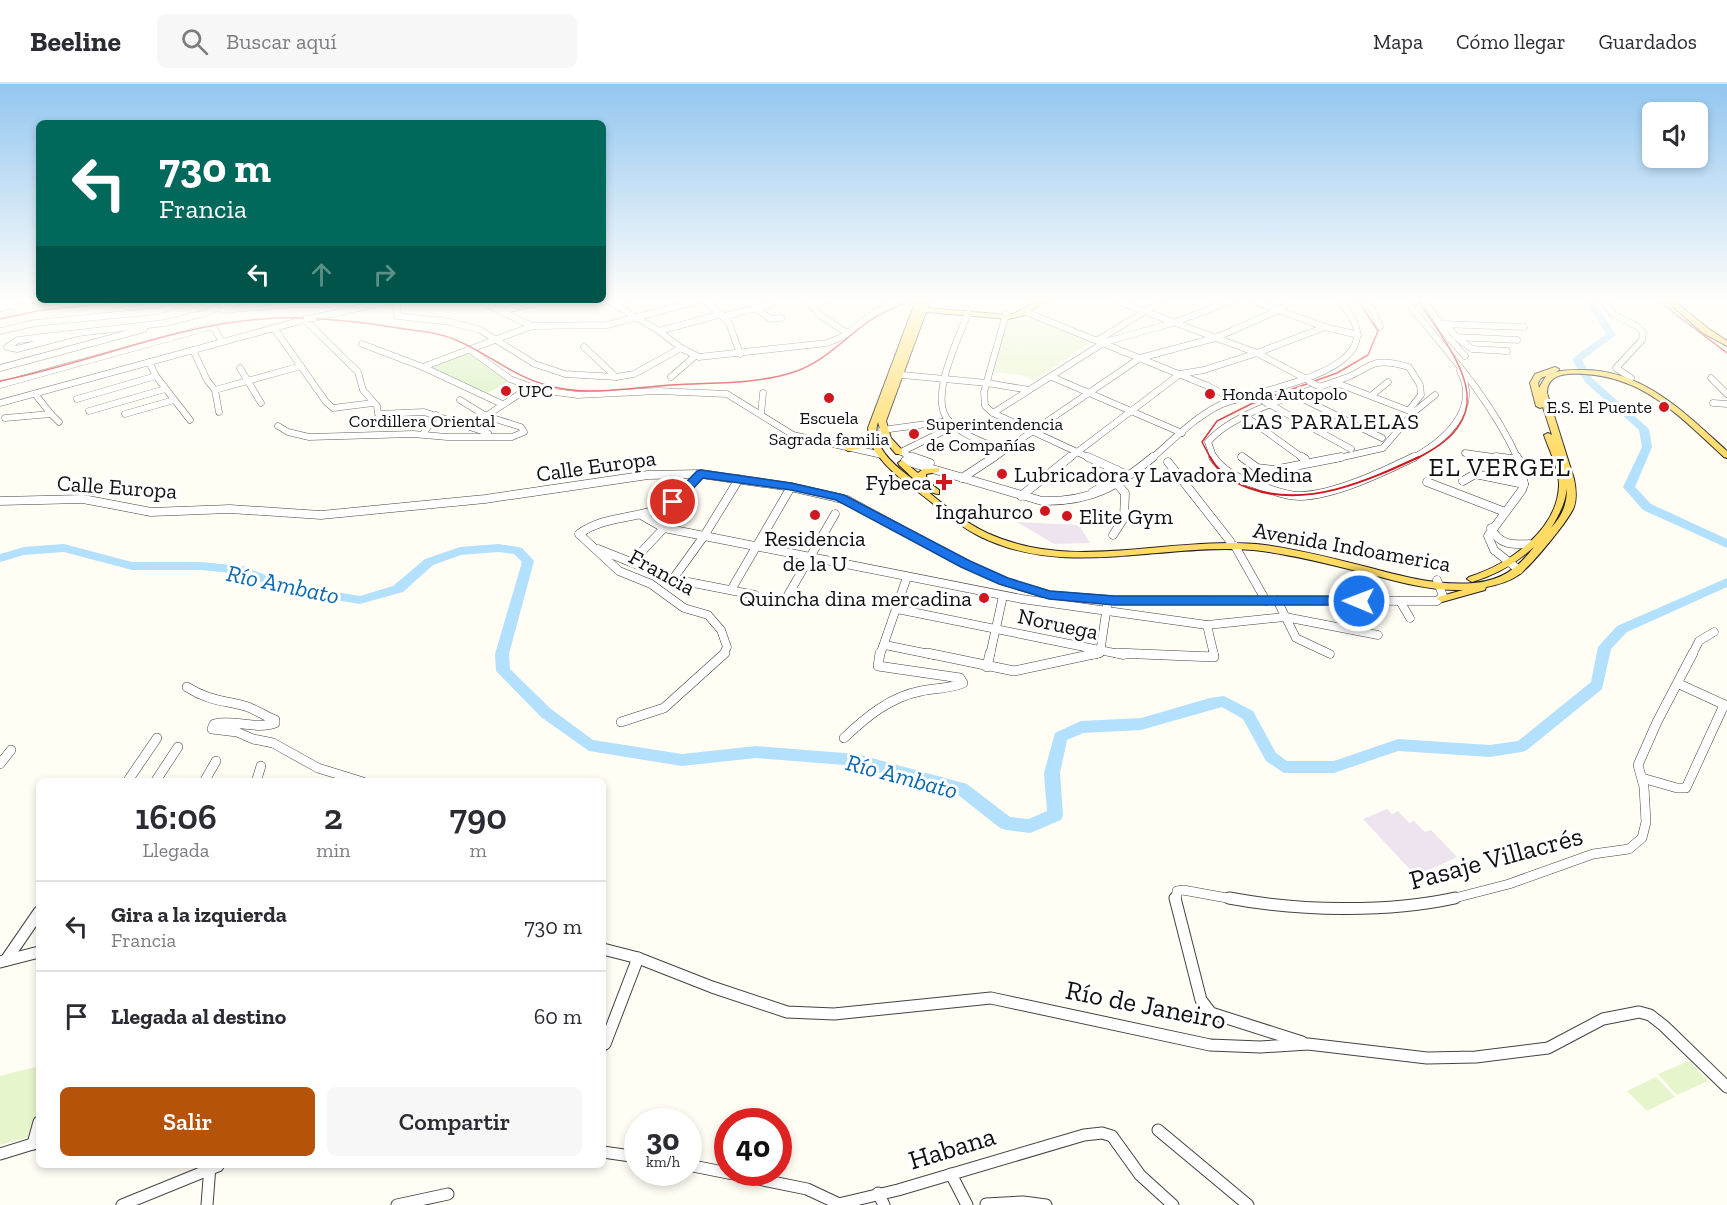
<!DOCTYPE html>
<html lang="es">
<meta charset="utf-8">
<style>
:root{--surface:#fff;--page:#f7f7f7;--text:#2b2b33;--muted:#7c7c81;--line:#e1e1e2;--accent:#b45309}
body{margin:0;font-family:"Zilla Slab",serif;background:var(--page);color:var(--text);height:100vh;display:flex;flex-direction:column;font-size:22px;white-space:nowrap}
*{box-sizing:border-box;margin:0}
p{font-size:20px;color:var(--muted)}
.icon{flex:none;width:33px;height:33px;fill:none;stroke:currentColor;stroke-width:2;stroke-linecap:round;stroke-linejoin:round}
.map{position:relative;flex:1;overflow:hidden}
.side{position:absolute;left:36px;top:694px;width:570px;height:390px;display:flex;flex-direction:column;background:var(--surface);border-radius:9px;box-shadow:0 3px 9px #0003}
.side>*{flex:none}
.banner{position:absolute;left:36px;top:36px;width:570px;height:183px;border-radius:9px;box-shadow:0 3px 9px #0003;background:#00695c;color:#fff;overflow:hidden}
.controls{position:absolute;left:1642px;top:18px;display:grid;gap:12px}
.controls a{display:grid;place-items:center;width:66px;height:66px;border-radius:9px;background:var(--surface);box-shadow:0 3px 9px #0003;font-size:30px}
.speed{position:absolute;left:624px;top:1024px;display:flex;gap:12px;font-size:30px;font-weight:700;text-align:center}
.speed>*{display:grid;place-content:center;width:78px;height:78px;border-radius:50%;background:var(--surface);box-shadow:0 3px 9px #0003;line-height:1}
.speed small{font-size:15px;font-weight:400}
.speed .limit{border:9px solid #d22;background:#fff;color:#111}
.pin{position:absolute;display:grid;place-items:center;width:51px;height:51px;color:#fff;margin:-26px;border:3px solid #fff;border-radius:50%;box-shadow:0 2px 6px #0007}
.me{position:absolute;width:66px;margin:-33px;rotate:271deg;stroke-linejoin:round;filter:drop-shadow(0 0 4px #0008)}
.turn{display:flex;align-items:center;gap:21px;height:126px;padding:0 24px;font-size:27px}
.turn .icon{width:78px;height:78px;stroke-width:2.5}
.turn b{display:block;font-size:42px;line-height:51px}
.lanes{display:flex;align-items:center;height:57px;padding:0 24px;background:#0003;justify-content:center;gap:30px;direction:ltr}
.lanes .off{opacity:.35}
.eta{display:flex;justify-content:space-evenly;align-items:center;height:102px;text-align:center}
.eta b{font-size:36px;font-weight:600;line-height:42px}
.primary-button{display:flex;gap:12px;margin-top:auto;padding:12px 24px}
.primary-button a{flex:1;height:69px;border-radius:9px;background:var(--accent);color:#fff;font-size:24px;font-weight:600;line-height:69px;text-align:center}
.primary-button a+a{background:var(--page);color:var(--text)}
ul{padding:0;list-style:none}
li{display:flex;align-items:center;gap:18px;height:90px;padding:0 24px;border-top:2px solid var(--line)}
li div{flex:1}
li b{display:block;font-size:22px}
li em{font-style:normal}
header{display:flex;align-items:center;gap:36px;box-sizing:border-box;height:84px;padding:0 30px;background:var(--surface);border-bottom:2px solid var(--line)}
header strong{font-size:28px}
nav{display:flex;gap:33px;margin-inline-start:auto;font-size:21px}
.search{width:420px;height:54px;background:var(--page);display:flex;align-items:center;gap:15px;box-sizing:border-box;padding:0 21px;border-radius:9px;color:var(--muted);font-size:22px}
.map>svg:first-child{display:block}
.industrial{fill:#eee4ef}
.green{fill:#d4efb8}
.pitch{fill:#e6f5cb}
.lines{fill:none;stroke-linecap:round;stroke-linejoin:round}
.river{fill:#b2e0fd;fill-rule:evenodd}
.minor-far3-casing{stroke:#434343;stroke-width:7}
.minor-far2-casing{stroke:#434343;stroke-width:9}
.minor-far1-casing{stroke:#434343;stroke-width:10}
.minor-casing{stroke:#434343;stroke-width:13}
.major-casing{stroke:#212121;stroke-width:2}
.minor-far3{stroke:#fff;stroke-width:6}
.minor-far2{stroke:#fff;stroke-width:8}
.minor-far1{stroke:#fff;stroke-width:9}
.minor{stroke:#fff;stroke-width:11}
.major{fill:#ffdb64;fill-rule:evenodd}
.rail-far1{stroke:#d1171e;stroke-width:1.5}
.rail{stroke:#d1171e;stroke-width:2}
.minor-bridge-casing{stroke:#434343;stroke-width:7;stroke-linecap:butt}
.minor-bridge{stroke:#fff;stroke-width:6}
.route{fill:#1a73e8;stroke:#114b97;stroke-width:1.5}
.poi-dot{fill:#d1171e;stroke:#fff;stroke-width:2}
.labels{text-anchor:middle;dominant-baseline:central;stroke-width:6;stroke-linejoin:round;paint-order:stroke}
.far-poi-label{font-size:18px;fill:#101010;stroke:#fff;text-anchor:start}
.far-street-label{font-size:18px;fill:#101010;stroke:#fff}
.far-quarter-label{font-size:22px;letter-spacing:1.5px;fill:#101010;stroke:#fff}
.street-label{font-size:22px;fill:#101010;stroke:#fff}
.poi-label{font-size:22px;fill:#101010;stroke:#fff;text-anchor:end}
.water-label{font-size:24px;font-style:italic;fill:#0a67b2;stroke:#fff}
.quarter-label{font-size:26px;letter-spacing:1.5px;fill:#101010;stroke:#fff}
.near-street-label{font-size:27px;fill:#101010;stroke:#fff}
</style>
<header>
<strong>Beeline</strong>
<div class="search"><svg class="icon" aria-label="search" viewBox="0 0 24 24"><circle cx="10" cy="10" r="6"/><path d="M15 15l6 6"/></svg>Buscar aquí</div>
<nav><a>Mapa</a><a>Cómo llegar</a><a>Guardados</a></nav>
</header>
<div class="map">
<svg width="1727" height="1121" viewBox="0 0 1727 1121">
<rect width="100%" height="100%" fill="#fffdf4"/>
<g class="industrial">
<polygon points="1017,438 1079,441 1090,459 1054,460"/>
<polygon points="1387,725 1392,730 1398,727 1409,739 1414,737 1425,748 1431,746 1457,773 1416,792 1363,735"/>
</g>
<polygon class="green" points="468,268 510,297 486,310 428,283"/>
<g class="pitch">
<polygon points="1027,230 1093,257 1033,296 1021,291 993,288 1006,235 1018,235"/>
<polygon points="1689,977 1708,997 1677,1011 1658,990"/>
<polygon points="39,982 39,1022 30,1053 0,1061 0,992"/>
<polygon points="1656,993 1675,1013 1647,1027 1627,1007"/>
</g>
<g class="lines">
<g class="river">
<polygon points="1585,216 1594,216 1616,251 1582,276 1592,294 1649,345 1652,363 1635,403 1651,420 1727,455 1727,464 1643,426 1623,403 1642,363 1639,346 1585,298 1572,275 1606,250"/>
<polygon points="64,460 132,478 201,478 243,482 287,500 360,512 393,502 425,475 460,463 498,460 518,463 522,464 534,477 509,570 510,585 551,625 593,656 682,670 756,662 857,670 967,700 1010,733 1029,735 1047,727 1044,689 1055,649 1081,637 1141,634 1210,614 1224,612 1253,627 1276,669 1287,677 1334,677 1398,655 1490,661 1518,657 1591,598 1598,563 1617,542 1727,494 1727,503 1627,548 1611,565 1602,605 1527,666 1522,668 1490,673 1398,667 1334,689 1284,689 1266,677 1243,635 1222,623 1141,646 1083,649 1067,656 1060,689 1063,731 1061,736 1030,749 1006,746 1000,744 957,710 857,682 756,674 682,682 589,667 541,633 496,587 495,570 522,478 514,470 498,468 461,471 433,481 403,508 360,520 285,508 241,490 201,486 132,486 64,468 24,471 0,478 0,470 24,463"/>
</g>
<defs>
<g id="minor-far3">
<polyline points="20,216 29,216"/>
<polyline points="397,216 397,232 451,238 480,246 535,280 565,290 616,293 634,290 681,264"/>
<polyline points="477,216 532,242 607,241 702,216"/>
<polyline points="607,216 659,247 681,264 699,273 827,259 842,253 877,227 900,216"/>
<polyline points="705,216 729,239 740,270"/>
<polyline points="807,216 821,232 847,249"/>
<polyline points="1114,216 1257,269 1308,296"/>
<polyline points="1251,216 1325,243 1358,251"/>
<polyline points="1365,216 1373,226 1380,243"/>
<path d="M 1405,216 C 1446,266 1491,315 1518,375"/>
<polyline points="1424,216 1448,253 1465,272"/>
<polyline points="1602,216 1613,230 1638,243 1643,249 1642,256 1616,284 1631,294"/>
<polyline points="614,220 627,216"/>
<polyline points="809,220 827,216"/>
<polyline points="755,224 771,235 781,234"/>
<polyline points="223,226 291,220 330,220"/>
<polyline points="501,227 549,216"/>
<polyline points="1026,228 1208,302 1235,316"/>
<path d="M 968,229 C 959,253 931,309 946,333 C 957,350 984,358 1002,366"/>
<polyline points="1006,230 984,308 985,322 993,329 1092,375"/>
<polyline points="0,231 11,228"/>
<polyline points="725,232 772,220"/>
<polyline points="313,234 396,216"/>
<polyline points="305,236 358,288 363,306 377,322 378,330 424,328 488,349"/>
<polyline points="1441,240 1524,243"/>
<polyline points="1447,241 1456,253 1517,256"/>
<polyline points="274,244 326,318 333,324 373,319"/>
<polyline points="0,247 35,239 157,227 196,216"/>
<polyline points="659,247 722,230"/>
<polygon points="78,249 17,265 7,263 18,256"/>
<polyline points="78,249 165,239 205,229 240,216"/>
<polyline points="1456,253 1472,265 1507,267"/>
<polyline points="1098,256 1164,216"/>
<polyline points="362,260 423,283 502,320"/>
<polyline points="584,263 616,293"/>
<polyline points="469,265 510,295 540,306 578,311 658,307 727,310 793,351 882,371"/>
<polyline points="193,266 207,296 215,306"/>
<polyline points="149,278 156,292 190,336"/>
<polyline points="423,283 532,242"/>
<polyline points="0,284 144,245"/>
<polyline points="240,284 261,319"/>
<polyline points="892,290 987,299 1029,306"/>
<polyline points="671,293 695,272"/>
<polyline points="1052,293 1182,349"/>
<polyline points="1711,294 1727,310"/>
<polyline points="1334,298 1412,328"/>
<polyline points="0,301 209,243 214,244 222,258"/>
<polyline points="215,306 301,282"/>
<polyline points="215,306 219,328"/>
<polyline points="1372,311 1388,298"/>
<polyline points="1297,312 1382,354"/>
<polyline points="77,315 156,292"/>
<polyline points="0,319 307,235"/>
<polyline points="1713,319 1727,320"/>
<polyline points="1269,320 1351,365"/>
<polyline points="89,327 165,305"/>
<polyline points="993,329 1105,258 1176,238 1233,216"/>
<polyline points="51,330 59,338"/>
<polyline points="125,330 174,316"/>
<polyline points="761,330 763,309"/>
<polyline points="486,332 530,303"/>
<polyline points="1245,332 1304,375"/>
<polyline points="5,334 51,330 35,310"/>
<polyline points="278,342 288,348 309,353 413,350 447,353 512,353 524,348 521,343 486,332 460,316"/>
<polyline points="882,346 949,337"/>
<polyline points="423,350 436,331"/>
<polyline points="901,368 954,342"/>
<polyline points="1465,369 1508,375"/>
<polyline points="905,370 918,375"/>
<polyline points="1242,373 1244,375"/>
<polyline points="992,375 1140,274 1215,254 1279,226 1292,216"/>
<polyline points="1068,375 1180,290 1204,286 1257,269 1325,243"/>
<path d="M 1151,375 C 1172,357 1195,333 1220,321 C 1258,304 1410,287 1338,216"/>
<path d="M 1214,375 L 1208,358 C 1233,327 1310,307 1348,293 C 1358,289 1368,281 1377,279 C 1388,277 1399,280 1409,283 L 1420,301 L 1421,311 L 1409,326"/>
<polyline points="1334,375 1383,364 1414,328 1435,311"/>
<path d="M 1411,375 C 1443,358 1481,326 1460,287"/>
</g>
<g id="minor-far2">
<polyline points="913,373 930,379"/>
<polyline points="1088,373 1125,390"/>
<path d="M 1213,373 C 1223,388 1238,395 1255,400 C 1269,405 1285,412 1300,412 C 1335,411 1383,388 1414,373"/>
<polyline points="1242,373 1257,384 1274,386 1341,373"/>
<polyline points="1302,373 1305,375"/>
<polyline points="1496,373 1519,376"/>
<polyline points="1517,373 1524,400 1522,406 1488,452 1494,466 1519,486"/>
<path d="M 905,377 L 1042,417 C 1090,418 1117,403 1153,373"/>
<polyline points="1168,378 1230,457"/>
<path d="M 701,390 C 691,401 681,415 667,422 C 640,435 604,431 579,450 L 619,487 L 651,500 L 684,524 L 708,531 L 721,546 L 727,563 L 723,571"/>
<polyline points="962,394 994,373"/>
<polyline points="1463,397 1475,390 1524,400"/>
<polyline points="1427,398 1505,428"/>
<polyline points="1093,408 1123,390"/>
<polyline points="1021,412 1070,373"/>
<polyline points="0,417 83,415 151,428 230,425 321,431 485,415 648,391 701,390 791,403 847,416 965,480 1003,497 1049,511 1114,516 1437,517 1443,512 1437,496"/>
<polyline points="641,431 664,444 1022,515 1207,541 1285,533 1378,551"/>
<path d="M 1491,444 C 1499,461 1513,461 1529,460"/>
<polyline points="1113,451 1124,434 1125,409 1117,400"/>
<polyline points="1235,462 1266,517"/>
<polyline points="598,465 673,495 755,511"/>
<polyline points="632,478 664,444"/>
<polyline points="673,495 704,452 739,395"/>
<polyline points="731,506 791,403"/>
<polyline points="788,511 835,430"/>
<polyline points="1277,516 1296,554 1330,570"/>
<polyline points="1400,517 1410,534"/>
<polyline points="897,525 1124,571"/>
<polyline points="1207,541 1214,571"/>
<polyline points="885,561 934,571"/>
<polyline points="880,571 907,493"/>
<polyline points="990,571 1003,512"/>
<polyline points="1091,571 1100,569 1107,522"/>
<polyline points="1692,571 1699,557 1714,548"/>
</g>
<g id="minor-far1">
<polyline points="927,569 1014,587 1098,569"/>
<polyline points="1116,569 1214,573 1213,569"/>
<polyline points="987,583 990,569"/>
<polyline points="1679,600 1727,622"/>
<path d="M 187,603 C 209,617 222,616 245,622 C 255,625 265,632 275,636 L 275,639 C 256,646 234,635 214,640 L 212,645 L 237,648 L 253,655 L 273,659 L 318,684 L 363,698"/>
<polyline points="621,638 664,624 725,569"/>
<path d="M 844,654 C 866,633 890,613 921,607 C 935,604 949,605 963,599 L 960,594 L 878,582 L 880,569"/>
<polyline points="0,680 11,666"/>
<polyline points="1642,694 1677,704 1686,704 1724,621"/>
<polyline points="127,698 157,654"/>
<polyline points="155,698 178,663"/>
<polyline points="204,698 216,677"/>
<polyline points="256,698 261,682"/>
<polyline points="1176,816 1177,807 1183,806 1238,816"/>
<polyline points="1447,816 1509,800 1593,770 1629,765 1642,754 1646,738 1644,703 1638,681 1657,638 1693,569"/>
</g>
<g id="minor">
<polyline points="1175,814 1201,916 1211,929 1302,958"/>
<path d="M 1229,814 C 1298,827 1387,829 1455,814"/>
<polyline points="603,865 638,874 712,903 787,928 834,930 991,914 1210,961 1260,963 1308,960 1427,974 1476,973 1548,964 1603,935 1639,928 1650,931 1664,942 1727,1003"/>
<polyline points="6,876 39,828"/>
<polyline points="0,878 39,868"/>
<polyline points="605,960 638,874"/>
<polyline points="1158,1046 1248,1121"/>
<polyline points="33,1060 39,1038"/>
<polyline points="603,1068 638,1073"/>
<polyline points="0,1070 39,1058"/>
<polyline points="688,1081 728,1089"/>
<polyline points="729,1089 807,1105 839,1120"/>
<polyline points="951,1090 967,1121"/>
<polyline points="878,1109 884,1121"/>
<polyline points="986,1120 1023,1118 1046,1121"/>
<polyline points="122,1121 218,1082"/>
<polyline points="207,1121 210,1082"/>
<polyline points="397,1121 448,1110"/>
<polyline points="834,1121 898,1106 1084,1051 1102,1049 1112,1052 1140,1091 1173,1121"/>
</g>
<g id="major">
<path d="M 916,216 L 923,216 L 921,223 L 924,216 L 931,216 L 928,224 L 1008,231 C 1023,228 1033,216 1048,216 L 1022,232 L 1008,235 L 926,228 L 886,337 L 891,354 L 902,366 L 902,370 L 896,370 L 883,355 L 878,338 C 870,361 894,381 910,393 C 934,412 959,436 987,449 C 1077,490 1171,450 1265,461 C 1301,466 1336,475 1371,484 C 1404,493 1439,502 1474,499 C 1502,496 1517,485 1534,463 C 1515,480 1496,491 1472,498 L 1467,495 L 1469,493 C 1508,481 1558,446 1559,401 C 1559,384 1549,366 1544,351 L 1548,349 L 1552,351 L 1543,323 L 1540,324 L 1536,322 L 1530,299 L 1535,290 L 1555,283 L 1559,285 L 1558,287 L 1541,294 L 1538,299 L 1539,304 L 1546,292 C 1557,286 1569,286 1582,286 C 1642,285 1685,329 1727,367 L 1727,374 L 1724,373 C 1676,329 1639,287 1568,290 C 1556,291 1547,296 1547,309 L 1574,395 C 1576,405 1577,414 1574,423 C 1569,436 1529,485 1517,492 C 1508,498 1497,501 1486,503 L 1485,506 L 1442,518 L 1437,515 L 1438,513 L 1463,506 C 1432,507 1402,499 1373,491 C 1336,482 1300,472 1262,467 C 1167,456 1069,497 979,452 C 961,443 946,430 931,418 C 910,401 885,386 872,362 L 848,367 L 844,364 L 845,362 L 866,358 L 869,354 L 868,344 ZM 1567,404 C 1567,421 1562,432 1551,444 C 1559,431 1565,420 1567,404 Z"/>
<polygon points="1665,216 1673,216 1709,245 1727,257 1727,262 1703,249"/>
<path d="M 902,376 L 918,389 L 923,385 L 939,384 L 939,388 L 926,390 C 925,397 934,402 939,406 L 939,410 C 928,411 908,389 899,381 L 898,379 Z"/>
</g>
</defs>
<use href="#minor-far3" class="minor-far3-casing"/>
<use href="#minor-far2" class="minor-far2-casing"/>
<use href="#minor-far1" class="minor-far1-casing"/>
<use href="#minor" class="minor-casing"/>
<use href="#major" class="major-casing"/>
<use href="#minor-far3" class="minor-far3"/>
<use href="#minor-far2" class="minor-far2"/>
<use href="#minor-far1" class="minor-far1"/>
<use href="#minor" class="minor"/>
<use href="#major" class="major"/>
<g class="rail-far1">
<polyline points="1657,216 1727,269"/>
<polyline points="0,235 42,226 143,216"/>
<path d="M 0,297 C 101,277 195,231 300,234 C 335,235 370,239 405,245 C 422,247 440,249 456,256 C 487,269 513,292 546,301 C 586,313 629,304 670,301 C 711,298 754,301 794,288 C 823,278 841,258 865,240 C 879,230 896,223 912,216"/>
<polyline points="1211,375 1202,358 1217,337 1251,320 1337,289 1368,271 1378,247 1358,216"/>
<path d="M 1415,375 C 1508,331 1456,275 1418,216"/>
</g>
<path class="rail" d="M 1210,373 C 1219,389 1232,398 1249,404 C 1306,425 1367,397 1419,373"/>
<defs>
<g id="minor-bridge">
<polyline points="307,235 313,234"/>
<polyline points="1310,298 1318,302"/>
<polyline points="1259,314 1268,320"/>
</g>
</defs>
<use href="#minor-bridge" class="minor-bridge-casing"/>
<use href="#minor-bridge" class="minor-bridge"/>
</g>
<linearGradient id="sky" x2="0" y2="1"><stop stop-color="#92c6f0"/><stop offset="0.58" stop-color="#fffefa"/><stop offset="1" stop-color="#fffefa" stop-opacity="0"/></linearGradient>
<rect width="1727" height="373" fill="url(#sky)"/>
<polygon class="route" points="701,386 791,399 844,411 970,477 1008,494 1050,507 1114,512 1359,512 1365,517 1359,521 1114,521 1049,515 999,500 961,483 836,416 791,406 703,394 677,421 669,421 669,416 697,387"/>
<g class="poi-dot">
<circle cx="506" cy="307" r="6"/>
<circle cx="1210" cy="310" r="6"/>
<circle cx="829" cy="314" r="6"/>
<circle cx="1664" cy="323" r="6"/>
<circle cx="914" cy="350" r="6"/>
<circle cx="1002" cy="390" r="6"/>
<path d="M941 389h6v6h6v6h-6v6h-6v-6h-6v-6h6z"/>
<circle cx="1045" cy="427" r="6"/>
<circle cx="815" cy="431" r="6"/>
<circle cx="1067" cy="432" r="6"/>
<circle cx="984" cy="514" r="6"/>
</g>
<g class="labels">
<g class="far-poi-label">
<text x="518" y="307">UPC</text>
<text x="1222" y="310">Honda Autopolo</text>
<text x="1652" y="323" text-anchor="end">E.S. El Puente</text>
<text x="829" y="334" text-anchor="middle">Escuela<tspan x="829" dy="21">Sagrada familia</tspan></text>
<text x="926" y="340">Superintendencia<tspan x="926" dy="21">de Compañías</tspan></text>
</g>
<g class="far-street-label">
<text x="422" y="337">Cordillera Oriental</text>
</g>
<g class="far-quarter-label">
<text x="1331" y="337">LAS PARALELAS</text>
</g>
<g class="street-label">
<text transform="translate(596 382) rotate(-8)">Calle Europa</text>
<text transform="translate(117 403) rotate(4)">Calle Europa</text>
<text transform="translate(1352 463) rotate(10)">Avenida Indoamerica</text>
<text transform="translate(662 488) rotate(29)">Francia</text>
<text transform="translate(1058 540) rotate(12)">Noruega</text>
</g>
<g class="poi-label">
<text x="1014" y="390" text-anchor="start">Lubricadora y Lavadora Medina</text>
<text x="932" y="398">Fybeca</text>
<text x="1033" y="427">Ingahurco</text>
<text x="1079" y="432" text-anchor="start">Elite Gym</text>
<text x="815" y="454" text-anchor="middle">Residencia<tspan x="815" dy="25">de la U</tspan></text>
<text x="972" y="514">Quincha dina mercadina</text>
</g>
<g class="water-label">
<text transform="translate(283 500) rotate(12)">Río Ambato</text>
<text transform="translate(902 692) rotate(15)">Río Ambato</text>
</g>
<g class="quarter-label">
<text x="1500" y="383">EL VERGEL</text>
</g>
<g class="near-street-label">
<text transform="translate(1496 774) rotate(-15)">Pasaje Villacrés</text>
<text transform="translate(1146 921) rotate(11)">Río de Janeiro</text>
<text transform="translate(952 1064) rotate(-17)">Habana</text>
</g>
</g>
</svg>
<div class="controls">
<a><svg class="icon" aria-label="sound" viewBox="0 0 24 24"><path d="M4 9h4l5-4v14l-5-4H4zM17 9q2 3 0 6"/></svg></a>
</div>
<div class="speed"><div>30<small>km/h</small></div><div class="limit">40</div></div>
<div class="pin" style="left:673px;top:418px;background:#d93025"><svg class="icon" aria-label="arrive" viewBox="0 0 24 24"><path d="M6 21V4h12l-3 4 3 4H6"/></svg></div>
<svg class="me" style="left:1359px;top:517px" viewBox="-20 -20 40 40"><circle r="17" fill="#1a73e8" stroke="#fff" stroke-width="3"/><path d="M0-11L8 9 0 5-8 9z" fill="#fff"/></svg>
<div class="banner">
<div class="turn"><svg class="icon" aria-label="left" viewBox="0 0 24 24"><path d="M17 20v-9H6M10 6l-5 5 5 5"/></svg><div><b>730 m</b>Francia</div></div>
<div class="lanes"><svg class="icon" aria-label="left" viewBox="0 0 24 24"><path d="M17 20v-9H6M10 6l-5 5 5 5"/></svg><svg class="icon off" aria-label="ahead" viewBox="0 0 24 24"><path d="M12 20V5M6 11l6-6 6 6"/></svg><svg class="icon off" aria-label="right" viewBox="0 0 24 24"><path d="M7 20v-9h11M14 6l5 5-5 5"/></svg></div>
</div>
<section class="side">
<div class="eta">
<div><b>16:06</b><p>Llegada</p></div>
<div><b>2</b><p>min</p></div>
<div><b>790</b><p>m</p></div>
</div>
<ul>
<li><svg class="icon" aria-label="left" viewBox="0 0 24 24"><path d="M17 20v-9H6M10 6l-5 5 5 5"/></svg><div><b>Gira a la izquierda</b><p>Francia</p></div><em>730 m</em></li>
<li><svg class="icon" aria-label="arrive" viewBox="0 0 24 24"><path d="M6 21V4h12l-3 4 3 4H6"/></svg><div><b>Llegada al destino</b></div><em>60 m</em></li>
</ul>
<div class="primary-button"><a>Salir</a><a>Compartir</a></div>
</section>
</div>
